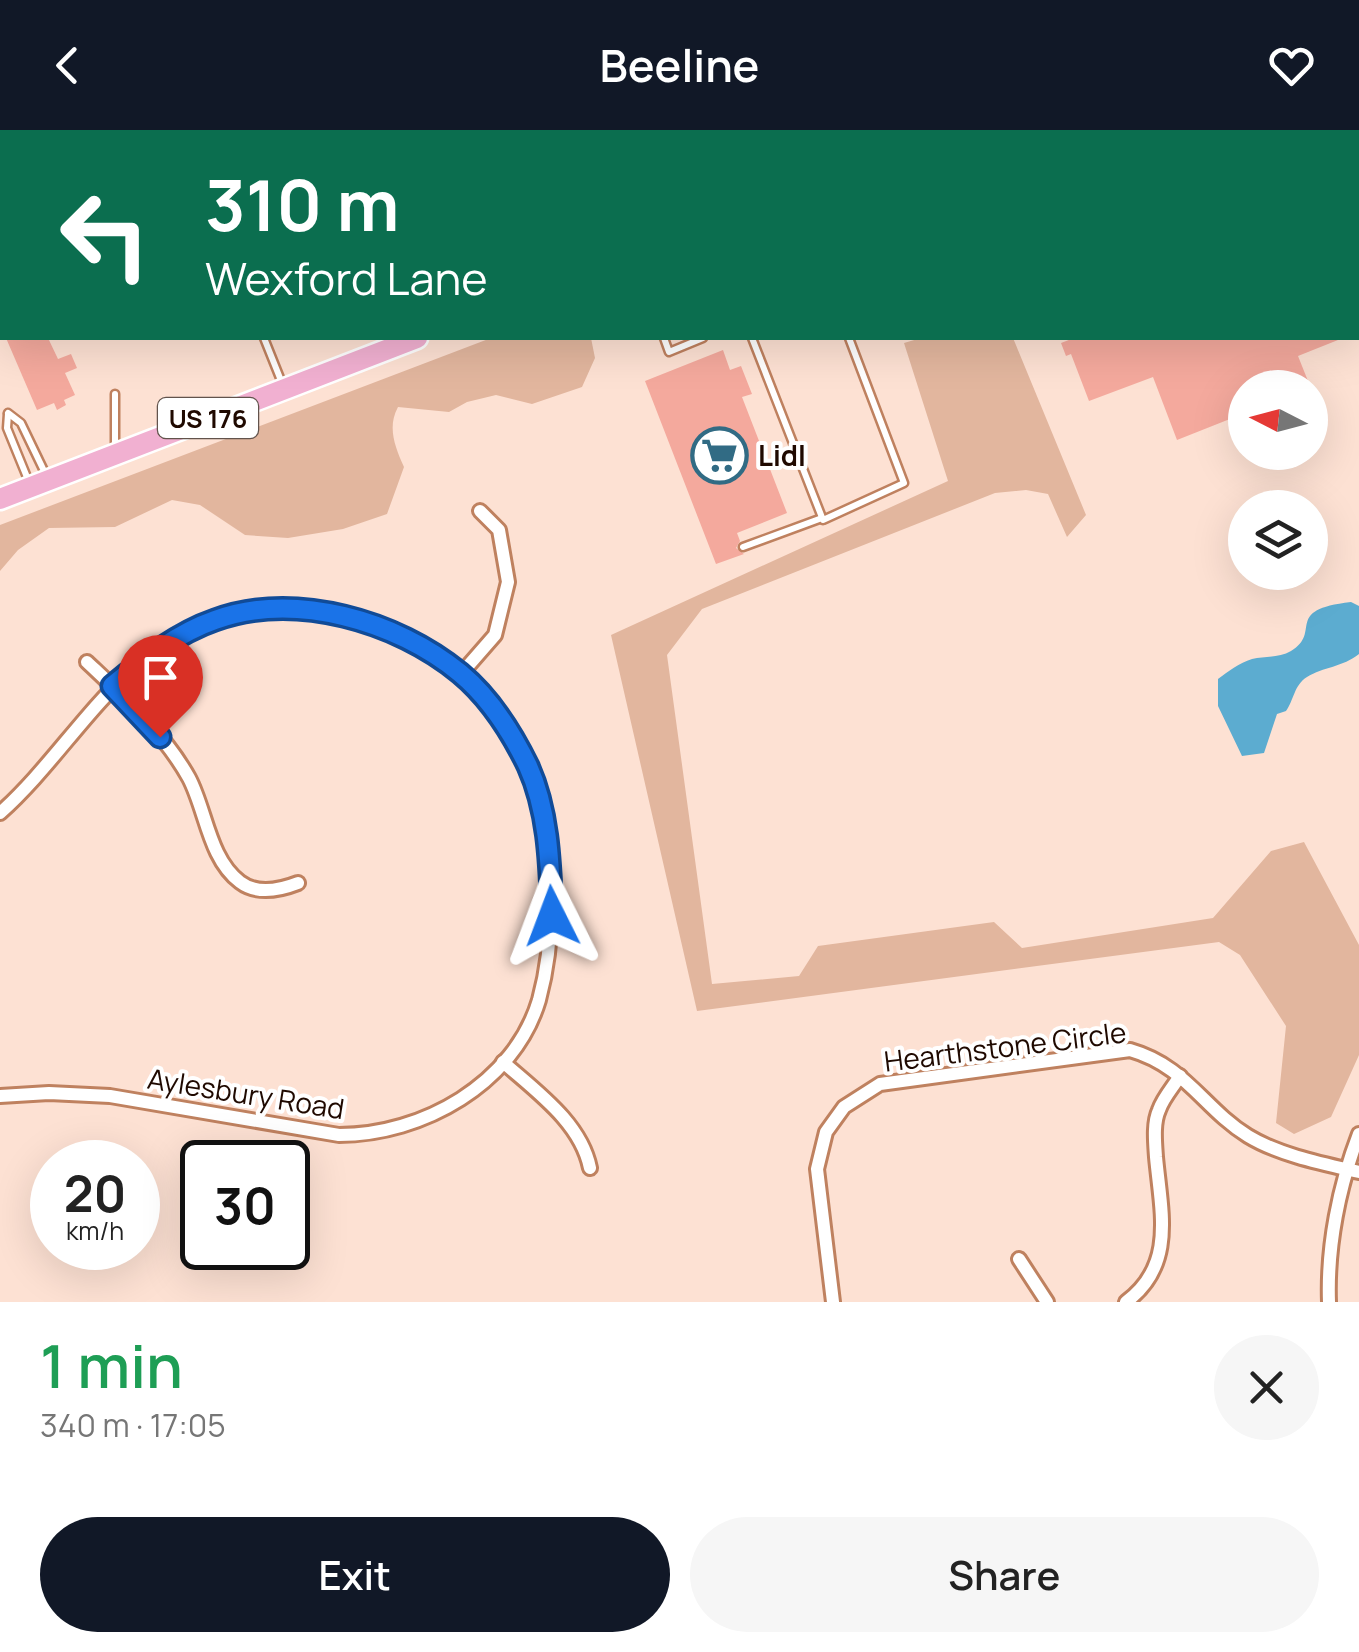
<!DOCTYPE html>
<meta charset="utf-8">
<style>
:root{--surface:#fff;--page:#f6f6f6;--text:#222;--muted:#767676;--accent:#111827}
body{margin:0;font-family:Manrope,sans-serif;background:var(--page);color:var(--text);height:100vh;display:flex;flex-direction:column;font-size:38px;white-space:nowrap}
*{box-sizing:border-box;margin:0}
p{font-size:32px;color:var(--muted)}
.icon{flex:none;width:55px;height:55px;fill:none;stroke:currentColor;stroke-width:2;stroke-linecap:round;stroke-linejoin:round}
.map{position:relative;height:1172px;overflow:hidden}
.sheet{display:flex;flex-direction:column;background:var(--surface);flex:1}
.sheet>*{flex:none}
.top-card{position:absolute;left:0px;top:0px;width:1360px;height:210px;box-shadow:0 10px 40px #0002;background:#0b6e4f;color:#fff;overflow:hidden}
.needle{width:65px;rotate:276deg}
.controls{position:absolute;left:1228px;top:240px;display:grid;gap:20px}
.controls a{display:grid;place-items:center;width:100px;height:100px;border-radius:50%;background:var(--surface);box-shadow:0 10px 40px #0002;font-size:50px}
.speed{position:absolute;left:30px;top:1010px;display:flex;gap:20px;font-size:50px;font-weight:700;text-align:center}
.speed>*{display:grid;place-content:center;width:130px;height:130px;border-radius:50%;background:var(--surface);box-shadow:0 10px 40px #0002;line-height:1}
.speed small{font-size:25px;font-weight:400}
.speed .limit{border:5px solid #111;border-radius:15px;background:#fff;color:#111}
.pin{position:absolute;display:grid;place-items:center;width:85px;height:85px;color:#fff;margin:-102px -42px;border-radius:50% 50% 50% 0;rotate:-45deg;box-shadow:0 0 10px #0007}
.pin .icon{rotate:45deg}
.me{position:absolute;width:110px;margin:-55px;rotate:357deg;stroke-linejoin:round;filter:drop-shadow(0 0 8px #0008)}
.turn{display:flex;align-items:center;gap:35px;height:210px;padding:0 40px;font-size:45px}
.turn .icon{width:130px;height:130px;stroke-width:2.5}
.turn b{display:block;font-size:70px;line-height:85px}
.round{display:grid;place-items:center;flex:none;width:105px;height:105px;border-radius:52px;background:var(--page)}
.summary{display:flex;align-items:center;justify-content:space-between;height:170px;padding:0 40px}
h1{font-size:60px;font-weight:600;line-height:75px;color:#1e9e55}
.cta{display:flex;gap:20px;margin-top:auto;padding:20px 40px}
.cta a{flex:1;height:115px;border-radius:60px;background:var(--accent);color:#fff;font-size:40px;font-weight:600;line-height:115px;text-align:center}
.cta a+a{background:var(--page);color:var(--text)}
header{display:flex;justify-content:space-between;align-items:center;height:130px;padding:0 40px;background:var(--accent);color:#fff;font-size:45px;font-weight:600}
.map>svg:first-child{display:block}
.green{fill:#e2b69e}
.water{fill:#5cacd0}
.building{fill:#f4a99d}
.lines{fill:none;stroke-linecap:round;stroke-linejoin:round}
.lane-casing{stroke:#bf815f;stroke-width:11}
.street-casing{stroke:#bf815f;stroke-width:18}
.primary-casing{stroke:#fff;stroke-width:25}
.lane{stroke:#fff;stroke-width:6}
.street{stroke:#fff;stroke-width:12}
.primary{stroke:#f1b0d1;stroke-width:20}
.route-casing{stroke:#114b97;stroke-width:25}
.route{stroke:#1a73e8;stroke-width:18}
.labels{text-anchor:middle;dominant-baseline:central;stroke-width:8;stroke-linejoin:round;paint-order:stroke}
.shield{fill:#fff;stroke:#62534c;stroke-width:2.5}
.shield-label{font-size:25px;font-weight:bold;fill:#1f0900}
.poi-label{font-size:28px;font-weight:bold;fill:#1f0900;stroke:#fff;text-anchor:start}
.street-label{font-size:28px;fill:#1f0900;stroke:#fff}
</style>
<header><svg class="icon" aria-label="back" viewBox="0 0 24 24"><path d="M15 5l-7 7 7 7"/></svg>Beeline<svg class="icon" aria-label="heart" viewBox="0 0 24 24"><path d="M12 20l-8-8c-3-5 5-10 8-4 3-6 11-1 8 4z"/></svg></header>
<div class="map">
<svg width="1359" height="1172" viewBox="0 0 1359 1172">
<rect width="100%" height="100%" fill="#fde1d3"/>
<g class="green">
<path d="M 491,208 L 591,208 L 595,228 L 582,257 L 532,274 L 496,265 L 467,272 L 449,282 L 398,277 C 387,297 395,317 404,337 L 387,384 L 343,399 L 288,408 L 245,405 L 200,375 L 172,370 L 115,397 L 49,398 L 18,420 L 0,441 L 0,395 Z"/>
<polygon points="921,208 1013,208 1086,385 1067,407 1048,364 1026,360 995,363 702,479 667,525 712,854 799,846 818,816 994,792 1022,818 1213,788 1271,721 1304,712 1359,815 1359,925 1331,987 1294,1004 1276,993 1286,896 1240,825 1219,812 697,881 611,505 948,351 904,213"/>
</g>
<path class="water" d="M 1351,472 L 1359,476 L 1359,524 C 1343,537 1323,537 1307,547 C 1294,555 1294,570 1286,581 L 1277,584 L 1264,623 L 1242,626 L 1218,576 L 1218,549 C 1229,541 1239,533 1252,529 C 1265,526 1279,528 1291,521 C 1323,502 1282,480 1351,472 Z"/>
<g class="building">
<polygon points="6,208 48,208 58,229 71,224 77,238 65,243 75,265 64,270 66,275 57,280 54,273 37,280"/>
<polygon points="1074,208 1343,208 1298,226 1308,251 1291,258 1245,258 1245,283 1177,310 1153,247 1089,271 1071,224 1066,226 1061,213"/>
<polygon points="723,220 730,240 741,236 752,264 742,267 787,383 737,403 740,411 736,418 744,424 716,434 645,251"/>
</g>
<g class="lines">
<defs>
<g id="lane">
<polyline points="1301,2 1308,0"/>
<polyline points="1358,93 1359,92"/>
<polyline points="0,107 2,107"/>
<polyline points="264,208 284,258"/>
<polyline points="664,208 669,222 703,208"/>
<polyline points="752,208 823,390 904,353 849,208"/>
<polyline points="8,283 21,293 46,345"/>
<polyline points="8,284 7,298 29,352"/>
<polyline points="115,318 115,264"/>
<polyline points="743,417 822,388"/>
</g>
<g id="street">
<polyline points="673,0 674,2"/>
<path d="M 87,532 C 124,567 164,603 189,648 C 206,680 209,729 240,752 C 257,765 280,760 298,753"/>
<polyline points="461,544 495,505 508,452 499,400 480,381"/>
<path d="M 0,683 C 72,619 118,520 217,489 C 261,475 315,478 359,491 C 413,508 465,540 500,587 C 532,630 545,683 549,735 C 553,780 551,826 539,870 C 514,954 422,1005 339,1005 L 110,966 L 49,963 L 0,966"/>
<path d="M 503,932 C 537,962 581,993 590,1038"/>
<polyline points="1019,1129 1047,1172"/>
<path d="M 833,1172 L 817,1039 L 826,1002 L 844,977 L 880,954 L 1130,920 C 1186,936 1203,978 1248,1006 C 1279,1025 1324,1034 1359,1042"/>
<path d="M 1126,1172 C 1176,1135 1161,1082 1156,1027 C 1155,1012 1153,993 1159,980 C 1163,968 1173,957 1180,946"/>
<path d="M 1329,1172 C 1327,1116 1339,1056 1359,1004"/>
</g>
<g id="primary">
<polyline points="937,2 943,0"/>
<polyline points="0,369 417,208"/>
</g>
</defs>
<use href="#lane" class="lane-casing"/>
<use href="#street" class="street-casing"/>
<use href="#primary" class="primary-casing"/>
<use href="#lane" class="lane"/>
<use href="#street" class="street"/>
<use href="#primary" class="primary"/>
</g>
<g class="lines">
<defs>
<path id="route" d="M 160,607 L 112,556 C 143,530 177,503 215,490 C 295,461 397,491 460,543 C 489,567 512,603 528,636 C 549,682 550,736 552,786"/>
</defs>
<use href="#route" class="route-casing"/>
<use href="#route" class="route"/>
</g>
<defs>
<symbol id="supermarket-ring" viewBox="-11 -11 22 22"><circle r="9.5" fill="#fff" stroke="#316b84" stroke-width="1.5"/><path d="M-6-5.5h2.5l.6 2H6L4.5 2H-2.5L-4.4-4H-6ZM-1.5 3.2a1.3 1.3 0 1 0 .1 0ZM3 3.2a1.3 1.3 0 1 0 .1 0Z" fill="#316b84"/></symbol>
</defs>
<g fill-rule="evenodd">
<use href="#supermarket-ring" x="688" y="294" width="63" height="63"/>
</g>
<g class="labels">
<rect class="shield" x="158" y="268" width="100" height="40" rx="8"/>
<g class="shield-label">
<text x="208" y="288">US 176</text>
</g>
<g class="poi-label">
<text x="758" y="325">Lidl</text>
</g>
<g class="street-label">
<text transform="translate(1005 916) rotate(-7)">Hearthstone Circle</text>
<text transform="translate(246 963) rotate(9)">Aylesbury Road</text>
</g>
</g>
</svg>
<div class="controls">
<a><svg class="needle" viewBox="-14 -14 28 28"><path d="M0-13l5 13h-10z" fill="#e53935"/><path d="M0 13l5-13h-10z" fill="#767676"/></svg></a>
<a><svg class="icon" aria-label="layers" viewBox="0 0 24 24"><path d="M12 4l9 5-9 5-9-5zM3 14l9 5 9-5"/></svg></a>
</div>
<div class="speed"><div>20<small>km/h</small></div><div class="limit">30</div></div>
<div class="pin" style="left:160px;top:607px;background:#d93025"><svg class="icon" aria-label="arrive" viewBox="0 0 24 24"><path d="M6 21V4h12l-3 4 3 4H6"/></svg></div>
<svg class="me" style="left:552px;top:786px" viewBox="-20 -20 40 40"><path d="M0-17L14 15 0 8-14 15z" fill="#1a73e8" stroke="#fff" stroke-width="4"/></svg>
<div class="top-card">
<div class="turn"><svg class="icon" aria-label="left" viewBox="0 0 24 24"><path d="M17 20v-9H6M10 6l-5 5 5 5"/></svg><div><b>310 m</b>Wexford Lane</div></div>
</div>
</div>
<section class="sheet">
<div class="summary"><div><h1>1 min</h1><p>340 m · 17:05</p></div><a class="round"><svg class="icon" aria-label="close" viewBox="0 0 24 24"><path d="M6 6l12 12M18 6L6 18"/></svg></a></div>
<div class="cta"><a>Exit</a><a>Share</a></div>
</section>
